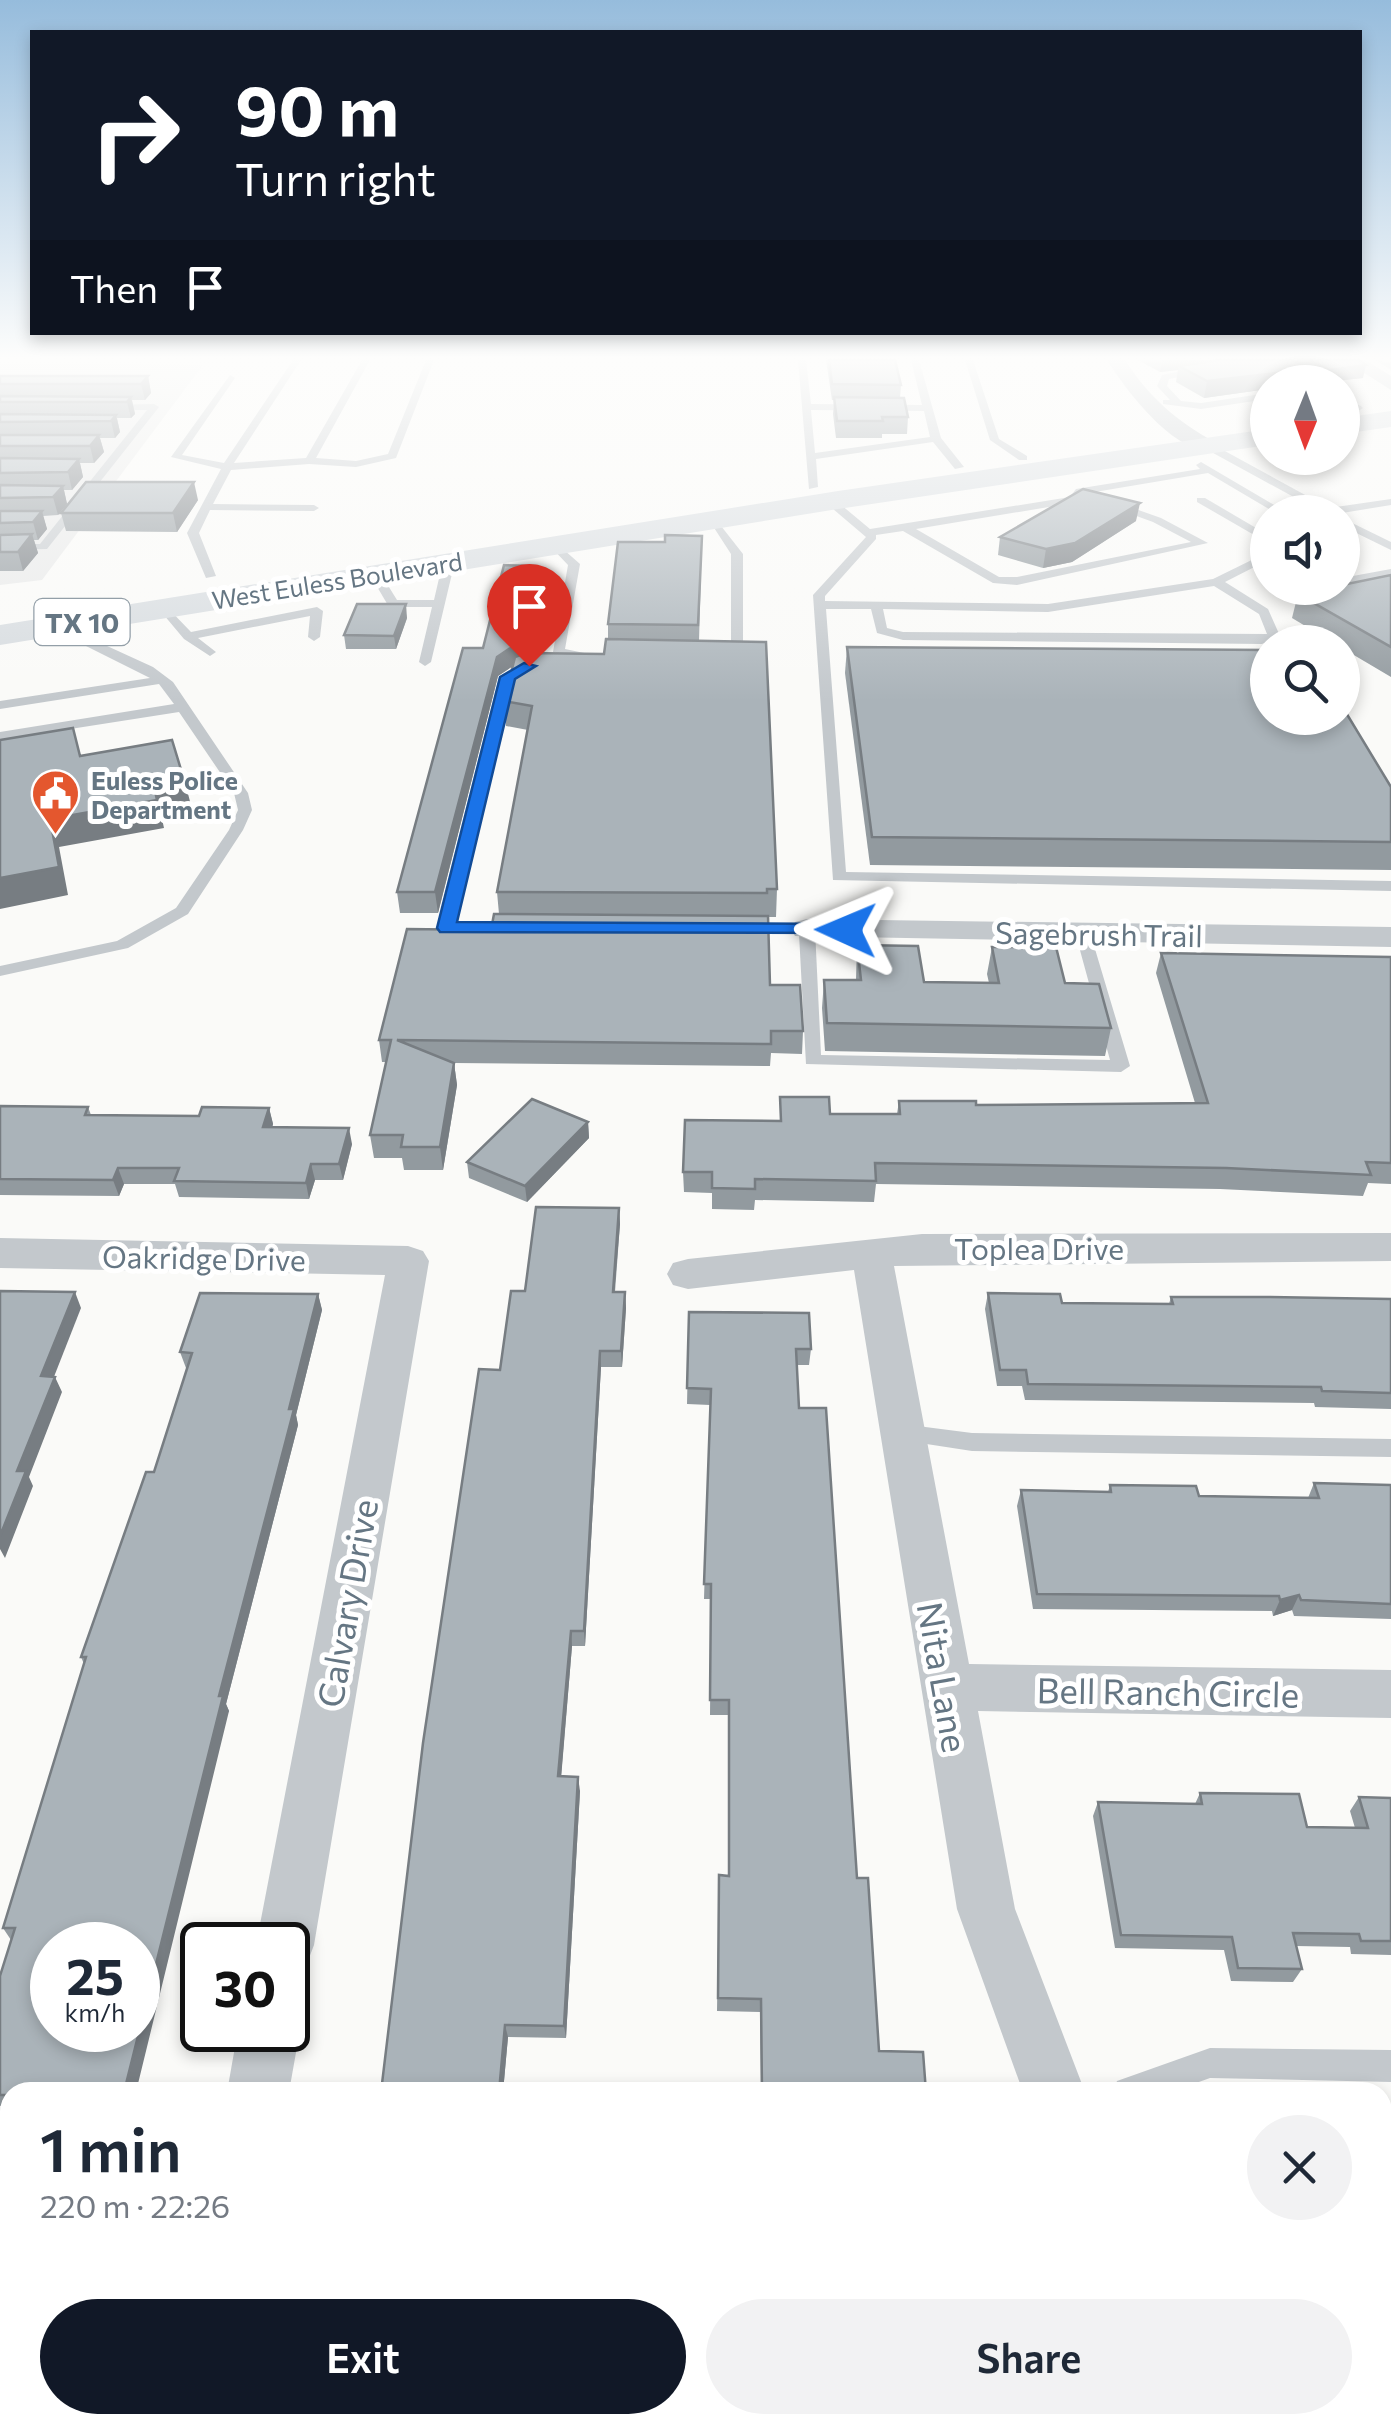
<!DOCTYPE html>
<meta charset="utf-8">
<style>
:root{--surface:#fff;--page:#f2f2f3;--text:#1f2937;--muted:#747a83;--accent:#111827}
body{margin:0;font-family:Commissioner,sans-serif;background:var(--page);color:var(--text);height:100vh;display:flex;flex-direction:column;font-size:38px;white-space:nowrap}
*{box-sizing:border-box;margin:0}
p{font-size:32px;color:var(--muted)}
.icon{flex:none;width:55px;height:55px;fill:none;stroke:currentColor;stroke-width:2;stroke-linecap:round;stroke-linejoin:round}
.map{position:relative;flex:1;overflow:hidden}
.drawer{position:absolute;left:0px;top:2082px;width:1392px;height:352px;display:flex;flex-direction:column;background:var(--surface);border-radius:30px 30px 0 0;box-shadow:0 5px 15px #0003}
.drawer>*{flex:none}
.hud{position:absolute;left:30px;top:30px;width:1332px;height:305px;border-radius:0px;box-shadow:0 5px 15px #0003;background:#111827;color:#fff;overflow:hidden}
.needle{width:65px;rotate:181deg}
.tools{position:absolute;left:1250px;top:365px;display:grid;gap:20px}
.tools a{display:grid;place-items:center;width:110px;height:110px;border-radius:50%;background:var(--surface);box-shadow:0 5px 15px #0003;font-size:50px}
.speed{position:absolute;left:30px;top:1922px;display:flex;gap:20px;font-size:50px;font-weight:700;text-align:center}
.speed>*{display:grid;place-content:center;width:130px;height:130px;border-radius:50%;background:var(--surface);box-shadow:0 5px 15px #0003;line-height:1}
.speed small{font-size:25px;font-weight:400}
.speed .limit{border:5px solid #111;border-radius:15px;background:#fff;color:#111}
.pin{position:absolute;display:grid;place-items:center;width:85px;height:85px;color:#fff;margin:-102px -42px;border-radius:50% 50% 50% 0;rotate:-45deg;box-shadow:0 0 10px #0007}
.pin .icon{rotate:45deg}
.me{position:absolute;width:110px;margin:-55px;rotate:271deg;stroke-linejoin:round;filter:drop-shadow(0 0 8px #0008)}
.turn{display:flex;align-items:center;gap:35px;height:210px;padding:0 40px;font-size:45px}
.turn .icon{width:130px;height:130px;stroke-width:2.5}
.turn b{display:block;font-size:70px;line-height:85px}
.then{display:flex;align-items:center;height:95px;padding:0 40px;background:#0003;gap:20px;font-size:38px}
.round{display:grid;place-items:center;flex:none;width:105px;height:105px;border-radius:52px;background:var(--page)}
.overview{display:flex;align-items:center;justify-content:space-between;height:170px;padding:0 40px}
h1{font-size:60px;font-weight:600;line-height:75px}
.cta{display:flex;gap:20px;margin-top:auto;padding:20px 40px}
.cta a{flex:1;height:115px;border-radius:60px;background:var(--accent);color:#fff;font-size:40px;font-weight:600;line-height:115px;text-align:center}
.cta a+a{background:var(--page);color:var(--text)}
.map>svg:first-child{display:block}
.built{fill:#e8e9e9}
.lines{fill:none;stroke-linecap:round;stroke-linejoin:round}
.lane{fill:#c3c8cc;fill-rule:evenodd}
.street{fill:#c3c8cc;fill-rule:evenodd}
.primary{fill:#d6dbdf;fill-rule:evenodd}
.wall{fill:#929a9f}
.shaded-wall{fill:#777d82}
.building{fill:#aab3b9;stroke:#777d82;stroke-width:2.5;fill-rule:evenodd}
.route{fill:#1a73e8;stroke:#114b97;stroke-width:2.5}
.labels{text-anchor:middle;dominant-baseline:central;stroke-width:10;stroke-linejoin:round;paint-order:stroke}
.far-street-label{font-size:25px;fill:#657683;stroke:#fff}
.far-poi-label{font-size:25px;font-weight:bold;fill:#657683;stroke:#fff;text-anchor:start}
.shield{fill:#fff;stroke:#939fa8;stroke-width:2.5}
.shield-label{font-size:28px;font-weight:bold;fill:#657683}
.street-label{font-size:30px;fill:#657683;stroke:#fff}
.near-street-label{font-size:35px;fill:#657683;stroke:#fff}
</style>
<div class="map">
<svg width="1391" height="2433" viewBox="0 0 1391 2433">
<rect width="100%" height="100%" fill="#fafaf8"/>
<polygon class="built" points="0,364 203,365 42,580 0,585"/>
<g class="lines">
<g class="lane">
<polygon points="293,360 301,360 234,463 306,458 362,360 370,360 316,458 356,461 388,454 426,360 434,360 396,458 356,467 309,464 231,470 213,504 314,505 319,508 314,511 210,510 199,533 216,576 206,578 187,533 221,469 171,457 230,375 235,378 182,455 224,463"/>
<path d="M 798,360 L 806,360 L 811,404 L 922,405 L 911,360 L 919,360 L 941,438 L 964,467 L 955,469 L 933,442 L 816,459 L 818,487 L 809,489 ZM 811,410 L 924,411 L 930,437 L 815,453 Z"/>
<polygon points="965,360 973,360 999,439 1027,456 1027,460 1019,460 990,440"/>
<polygon points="1376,360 1391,363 1391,370"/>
<polygon points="1201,367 1204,372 1169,379 1167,386 1181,401 1201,403 1268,393 1268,399 1201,409 1163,404 1163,400 1170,400 1157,386 1162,375"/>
<polygon points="1342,399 1361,406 1363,408 1358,411 1342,405"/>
<polygon points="104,405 154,404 159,407 47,549 0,550 0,544 40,544 147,410 107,410"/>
<polygon points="1204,444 1212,444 1329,508 1391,499 1391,505 1342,513 1321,512 1204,448"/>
<path d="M 1201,462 L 1286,512 L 1274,512 L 1208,473 L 1083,494 L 1073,503 L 916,529 L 999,577 L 1017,577 L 1191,542 L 1153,522 L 1109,506 L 1108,504 L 1113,501 L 1161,518 L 1208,543 L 1017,585 L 993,583 L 903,531 L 876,535 L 876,539 L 825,596 L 825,601 L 1048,604 L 1213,579 L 1268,552 L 1268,560 L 1225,582 L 1268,609 L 1280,636 L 1262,644 L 903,640 L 877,633 L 871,609 L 826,609 L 846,872 L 1391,881 L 1391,891 L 833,880 L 813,595 L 866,537 L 826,503 L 826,499 L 834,499 L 870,529 L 1070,497 L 1076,489 L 1200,469 L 1196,465 ZM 1214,586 L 1259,614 L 1267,634 L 903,632 L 887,628 L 883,609 L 1048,612 Z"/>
<polygon points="1197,498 1205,498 1268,535 1268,543 1197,502"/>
<polygon points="714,517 743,554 743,646 738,656 723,661 717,657 731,646 731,554 709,520"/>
<polygon points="1342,518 1391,542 1391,550 1342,526"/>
<polygon points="555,542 580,564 565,649 589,654 589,660 553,652 568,565 549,545"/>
<polygon points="449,558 455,561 431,662 425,666 419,662 432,607 389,607 369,573 379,571 397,600 434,600 443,561"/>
<polygon points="1391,569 1391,575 1342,585 1342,578"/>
<polygon points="164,604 191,632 317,607 323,611 320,637 314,641 308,637 310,616 198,638 216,652 210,656 184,639 158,608"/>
<polygon points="83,617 89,621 94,640 153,667 173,682 248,793 252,810 243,830 188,914 128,948 0,976 0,966 117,941 176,908 229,830 238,810 234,793 179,712 0,740 0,732 174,704 159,684 0,709 0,701 150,678 84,645 77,621"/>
<polygon points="534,661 539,662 539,668 514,679 455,923 519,923 527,928 519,933 440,931 438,928 502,677"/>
<polygon points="743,924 807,924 815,929 821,1055 1110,1060 1075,932 1083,927 1089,929 1130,1066 1121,1072 806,1064 799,934 737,932 735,929"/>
<polygon points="902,1424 972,1433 1391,1439 1391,1457 972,1451 894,1439 891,1433 894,1427"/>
<polygon points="1210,2048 1391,2050 1391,2082 1210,2078 1171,2092 1113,2092 1117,2081"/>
</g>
<g class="street">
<path d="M 1107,360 L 1125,360 C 1148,396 1177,422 1215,442 L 1215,450 C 1177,458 1125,389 1107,360 Z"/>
<polygon points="1344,360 1365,360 1391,376 1391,390"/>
<polygon points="807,919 1391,927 1391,947 795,936 791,929 795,922"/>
<polygon points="1391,1233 1391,1261 894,1266 969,1664 1391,1670 1391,1718 978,1711 1015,1909 1085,2092 1023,2092 957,1909 854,1270 688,1289 673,1285 667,1274 673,1263 688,1259 922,1234"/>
<polygon points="0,1238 408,1246 423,1251 429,1261 314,1945 306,1966 288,1973 288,1945 256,1945 385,1275 0,1268"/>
<polygon points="288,2007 300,2030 289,2092 227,2092 238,2030 288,2030"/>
<polygon points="162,2425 234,2425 233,2433 161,2433"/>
<polygon points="1101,2425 1173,2425 1174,2433 1102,2433"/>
</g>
<g class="primary">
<polygon points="1391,411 1391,427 1342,434 1342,418"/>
<polygon points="1268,429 1268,445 838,509 0,645 0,625 838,491"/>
</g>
</g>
<g class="wall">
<polygon points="826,360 895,360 901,385 900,398 908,417 907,434 882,434 882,438 836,438 833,414 834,400 832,400"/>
<polygon points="1138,360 1359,360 1363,378 1325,382 1311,375 1309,382 1268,382 1268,389 1204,398 1176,382 1178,370 1160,372"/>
<polygon points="0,376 148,376 151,393 145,400 132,400 135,414 131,418 117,418 120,432 115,438 100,438 104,452 94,463 80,463 83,477 72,490 64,490 67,504 58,515 43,516 47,529 38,540 34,540 38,553 23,571 0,571"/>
<polygon points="198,500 177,532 66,531 61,513"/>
<polygon points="1136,521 1072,562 1043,568 998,555 1000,537"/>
<polygon points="702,536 699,641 777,889 776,917 768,917 770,985 803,1031 802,1054 771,1053 770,1066 454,1063 457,1085 443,1170 404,1170 402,1158 374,1158 370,1135 386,1062 382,1062 379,1040 491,930 499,914 497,892 528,730 506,726 504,701 513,666 498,676 438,913 400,913 397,892 483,648 535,566 536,583 521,655 604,654 608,639 608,624 665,542"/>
<polygon points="1391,575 1391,677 1342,648 1342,642 1332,642 1292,618 1298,594"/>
<polygon points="407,618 396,649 346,649 344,635"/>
<polygon points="847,647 1391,787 1391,870 870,865 845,673"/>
<polygon points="857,945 924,982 989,983 987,974 992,947 1065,983 1111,1028 1105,1056 825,1051 822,1008 824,980 856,980"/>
<polygon points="1161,953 1391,957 1391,1184 1368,1183 1363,1196 1220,1189 876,1184 874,1202 755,1200 754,1210 712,1209 712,1193 684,1192 683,1172 780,1121 780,1097 830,1114 897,1114 899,1101 976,1105 1195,1103 1156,973"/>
<polygon points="0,1106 88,1107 91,1115 199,1116 269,1108 273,1124 272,1128 352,1144 343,1180 315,1180 309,1199 179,1197 175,1184 124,1184 119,1196 0,1195"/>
<polygon points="588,1122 589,1138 527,1202 469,1178 467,1162"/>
<polygon points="619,1208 620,1224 615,1292 625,1292 626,1308 622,1367 601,1367 585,1646 572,1646 561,1776 580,1791 566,2038 508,2037 503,2092 381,2092 500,1370 525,1291"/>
<polygon points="988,1293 1062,1303 1169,1304 1171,1297 1391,1299 1391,1409 1315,1407 1314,1403 1025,1400 1022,1386 997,1386 985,1309"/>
<polygon points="318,1294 322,1310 296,1415 298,1425 226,1704 229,1711 10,2092 10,2106 0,2106 0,1976 11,1940 3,1928 84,1664 81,1657 154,1472 187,1368 186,1368 180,1352"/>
<polygon points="689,1312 811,1349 809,1365 797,1365 799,1408 879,2051 926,2092 761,2092 760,2012 717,2011 719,1875 728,1876 729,1715 710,1715 711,1599 704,1599 710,1405 687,1404"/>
<polygon points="1314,1483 1391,1485 1391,1619 1294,1616 1292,1610 1273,1616 1272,1611 1033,1609 1017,1506 1021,1490 1108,1492 1110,1485 1199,1496 1308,1498"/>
<polygon points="1200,1793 1307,1827 1355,1828 1350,1811 1359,1797 1391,1798 1391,1955 1351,1954 1350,1947 1296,1946 1302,1969 1293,1982 1231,1981 1224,1950 1115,1948 1093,1816 1098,1802 1195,1804"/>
<rect x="0" y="2154" width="10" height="150"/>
<polygon points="1382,2160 1391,2164 1391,2400 1382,2400"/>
</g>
<g class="shaded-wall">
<polygon points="1162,360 1249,360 1179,366 1178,370 1160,372"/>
<polygon points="1366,365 1363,378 1325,382 1329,370"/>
<polygon points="1312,369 1309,382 1268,382 1268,389 1204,398 1207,381"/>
<polygon points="148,376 151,393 145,400 141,384"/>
<polygon points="131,397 135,414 131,418 127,402"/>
<polygon points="116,415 120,432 115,438 111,421"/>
<polygon points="99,435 104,452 94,463 90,446"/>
<polygon points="79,459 83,477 72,490 68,472"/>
<polygon points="194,482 198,500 177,532 173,513"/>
<polygon points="63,486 67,504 58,515 53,497"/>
<polygon points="1140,503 1136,521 1072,562 1043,568 1046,549"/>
<polygon points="42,511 47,529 38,540 33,522"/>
<polygon points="32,534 38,553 23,571 18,552"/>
<polygon points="535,566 536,583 519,662 498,676 438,913 435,892 497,657"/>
<polygon points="406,604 407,618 396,649 394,636"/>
<polygon points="186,786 193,813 162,819 164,828 59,847 68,895 0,909 0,878 50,819 155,791"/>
<polygon points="454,1063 457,1085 443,1170 440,1147"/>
<polygon points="269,1108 273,1124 267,1143 263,1127"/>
<polygon points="588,1122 589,1138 527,1202 525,1186"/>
<polygon points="349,1128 352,1144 343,1180 339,1164"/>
<polygon points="311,1164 315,1180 309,1199 306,1183"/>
<polygon points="118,1168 124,1184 119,1196 113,1180"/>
<polygon points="619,1208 620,1224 613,1308 613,1292"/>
<polygon points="75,1292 81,1308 48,1392 41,1376"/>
<polygon points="625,1292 626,1308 622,1367 621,1351"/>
<polygon points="318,1294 322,1310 296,1415 298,1425 226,1704 229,1711 136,2092 124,2092 219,1696"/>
<polygon points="600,1351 601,1367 585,1646 584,1631"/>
<polygon points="55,1377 62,1392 29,1477 33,1486 5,1558 0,1549 0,1536 17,1471"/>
<polygon points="1299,1595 1292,1610 1273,1616 1280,1600"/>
<polygon points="571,1631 572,1646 560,1791 558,1776"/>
<polygon points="578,1777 580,1791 566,2038 564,2026"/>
<polygon points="505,2025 508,2037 503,2092 499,2092"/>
</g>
<g class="building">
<polygon points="829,360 895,360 901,385 832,384"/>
<polygon points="1219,360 1292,360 1312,369 1207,381 1179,366"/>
<polygon points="1310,360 1359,360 1366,365 1329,370"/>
<polygon points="0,376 148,376 141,384 0,384"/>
<polygon points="0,396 131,397 127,402 0,402"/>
<polygon points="834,397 904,398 908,417 882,417 883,421 837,421"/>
<polygon points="0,414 116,415 111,421 0,422"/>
<polygon points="0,435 99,435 90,446 0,446"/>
<polygon points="0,458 79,459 68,472 0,473"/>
<polygon points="86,482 194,482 173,513 61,513"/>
<polygon points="0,485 63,486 53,497 0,498"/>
<polygon points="1083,489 1140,503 1075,543 1046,549 1000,537"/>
<polygon points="0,511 42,511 33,522 0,523"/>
<polygon points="32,534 18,552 0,552 0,535"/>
<polygon points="665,535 702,536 698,625 608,624 618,542 665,542"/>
<polygon points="504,565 535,566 518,643 497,657 435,892 397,892 463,648 483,648"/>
<polygon points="1391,575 1391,647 1298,594 1330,588 1342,588 1342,585"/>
<polygon points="357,604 406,604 394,636 344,635"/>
<polygon points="606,639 766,642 777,889 767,889 767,893 497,892 532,706 504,701 515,657 526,653 604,654"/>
<polygon points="847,647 1268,650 1268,718 1342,718 1342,706 1391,787 1391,842 872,837"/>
<polygon points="73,728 80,756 172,740 186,786 155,791 157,800 50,819 59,867 0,878 0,740"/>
<polygon points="494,914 768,916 770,985 800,985 803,1031 771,1031 771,1044 397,1040 454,1063 440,1147 401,1147 403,1135 370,1135 391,1040 379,1040 407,929 491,930"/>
<polygon points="857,945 918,946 924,982 999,983 992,947 1056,947 1065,983 1099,984 1111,1028 827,1023 824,980 861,980"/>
<polygon points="1161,953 1391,957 1391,1163 1366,1162 1371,1175 1226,1168 875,1163 876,1181 755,1179 755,1189 712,1188 712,1172 683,1172 685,1120 781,1121 780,1097 829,1097 830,1114 900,1114 899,1101 976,1101 976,1105 1208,1103"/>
<polygon points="532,1099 588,1122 525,1186 467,1162"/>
<polygon points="0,1106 88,1107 85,1115 199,1116 202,1107 269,1108 263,1127 349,1128 339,1164 311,1164 306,1183 174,1181 179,1168 118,1168 113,1180 0,1179"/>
<polygon points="536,1207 619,1208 613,1292 625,1292 621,1351 600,1351 584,1631 571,1631 558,1776 578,1777 564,2026 505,2025 499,2092 381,2092 423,1743 479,1369 500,1370 511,1291 525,1291"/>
<polygon points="0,1291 75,1292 41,1376 55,1377 17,1471 26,1471 0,1536"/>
<path d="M 200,1293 L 318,1294 L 289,1409 L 294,1409 L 219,1696 L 223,1696 L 124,2092 L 10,2092 L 10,2095 L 0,2095 L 0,1976 L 15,1928 L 3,1928 L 86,1657 L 81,1657 L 146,1472 L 154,1472 L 192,1353 L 180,1352 ZM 52,1945 L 138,1945 L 138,2030 L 52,2030 Z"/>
<polygon points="988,1293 1060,1294 1062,1303 1173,1304 1171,1297 1265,1297 1391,1299 1391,1393 1322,1391 1321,1387 1028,1384 1026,1370 1000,1370"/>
<polygon points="689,1312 809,1313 811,1349 796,1349 799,1408 826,1408 857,1878 868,1878 879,2051 923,2052 926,2092 762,2092 761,1999 718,1998 719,1875 729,1876 729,1700 710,1700 711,1584 704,1584 711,1389 687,1388"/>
<polygon points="1314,1483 1391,1485 1391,1604 1301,1600 1299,1595 1280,1600 1279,1596 1037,1594 1021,1490 1111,1492 1110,1485 1196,1486 1199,1496 1319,1498"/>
<polygon points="1200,1793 1299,1794 1307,1827 1368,1828 1359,1797 1391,1798 1391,1941 1361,1941 1359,1934 1293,1933 1302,1969 1238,1968 1232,1937 1121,1935 1098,1802 1202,1804"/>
<polygon points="0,2154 10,2154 10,2295 0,2294"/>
<polygon points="1382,2160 1389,2160 1391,2164 1391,2392 1382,2392"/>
</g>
<linearGradient id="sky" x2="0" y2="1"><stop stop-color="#96bcdc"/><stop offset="0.51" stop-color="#fdfdfc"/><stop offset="1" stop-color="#fdfdfc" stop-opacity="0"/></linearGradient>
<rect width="1391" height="701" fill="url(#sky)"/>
<polygon class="route" points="524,663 536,666 515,679 457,922 846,924 853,926 853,933 440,932 437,928 500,677"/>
<defs>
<symbol id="civic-pin" viewBox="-11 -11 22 30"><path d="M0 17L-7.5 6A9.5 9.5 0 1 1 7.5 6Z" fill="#e4572e" stroke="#fff"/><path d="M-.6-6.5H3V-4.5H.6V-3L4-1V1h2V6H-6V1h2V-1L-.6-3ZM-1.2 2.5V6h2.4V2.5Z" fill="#fff"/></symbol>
</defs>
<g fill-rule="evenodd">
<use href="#civic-pin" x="28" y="766" width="55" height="75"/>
</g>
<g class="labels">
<g class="far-street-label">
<text transform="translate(337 580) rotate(-9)">West Euless Boulevard</text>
</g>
<g class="far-poi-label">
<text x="91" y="780">Euless Police<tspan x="91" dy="29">Department</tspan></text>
</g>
<rect class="shield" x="34.5" y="599" width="95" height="46" rx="8"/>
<g class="shield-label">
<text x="82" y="622">TX 10</text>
</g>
<g class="street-label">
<text transform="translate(1099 933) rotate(1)">Sagebrush Trail</text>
<text x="1039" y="1247">Toplea Drive</text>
<text transform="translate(204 1257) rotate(1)">Oakridge Drive</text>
</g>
<g class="near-street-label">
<text transform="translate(346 1603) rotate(-80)">Calvary Drive</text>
<text transform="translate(944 1677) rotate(80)">Nita Lane</text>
<text transform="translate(1168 1691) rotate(1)">Bell Ranch Circle</text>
</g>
</g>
</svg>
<div class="tools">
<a><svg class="needle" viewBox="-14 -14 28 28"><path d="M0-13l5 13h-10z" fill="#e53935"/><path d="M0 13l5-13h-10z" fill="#747a83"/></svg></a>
<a><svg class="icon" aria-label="sound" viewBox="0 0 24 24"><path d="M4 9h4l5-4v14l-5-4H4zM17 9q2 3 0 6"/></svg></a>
<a><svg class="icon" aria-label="search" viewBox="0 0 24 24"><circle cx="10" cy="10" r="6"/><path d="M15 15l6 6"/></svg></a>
</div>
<div class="speed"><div>25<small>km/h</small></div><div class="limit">30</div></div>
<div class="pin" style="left:529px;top:666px;background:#d93025"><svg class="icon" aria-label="arrive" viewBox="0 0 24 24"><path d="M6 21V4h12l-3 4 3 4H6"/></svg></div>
<svg class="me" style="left:846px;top:930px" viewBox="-20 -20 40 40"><path d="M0-17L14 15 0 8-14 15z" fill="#1a73e8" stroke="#fff" stroke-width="4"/></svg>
<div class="hud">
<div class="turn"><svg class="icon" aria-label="right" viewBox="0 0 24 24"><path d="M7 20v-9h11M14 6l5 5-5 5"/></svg><div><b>90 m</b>Turn right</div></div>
<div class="then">Then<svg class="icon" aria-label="arrive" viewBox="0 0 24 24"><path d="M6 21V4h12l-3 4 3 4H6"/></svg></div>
</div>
<section class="drawer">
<div class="overview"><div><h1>1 min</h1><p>220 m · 22:26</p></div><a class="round"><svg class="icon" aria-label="close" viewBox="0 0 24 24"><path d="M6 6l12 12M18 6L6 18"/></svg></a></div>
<div class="cta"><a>Exit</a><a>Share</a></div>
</section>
</div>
